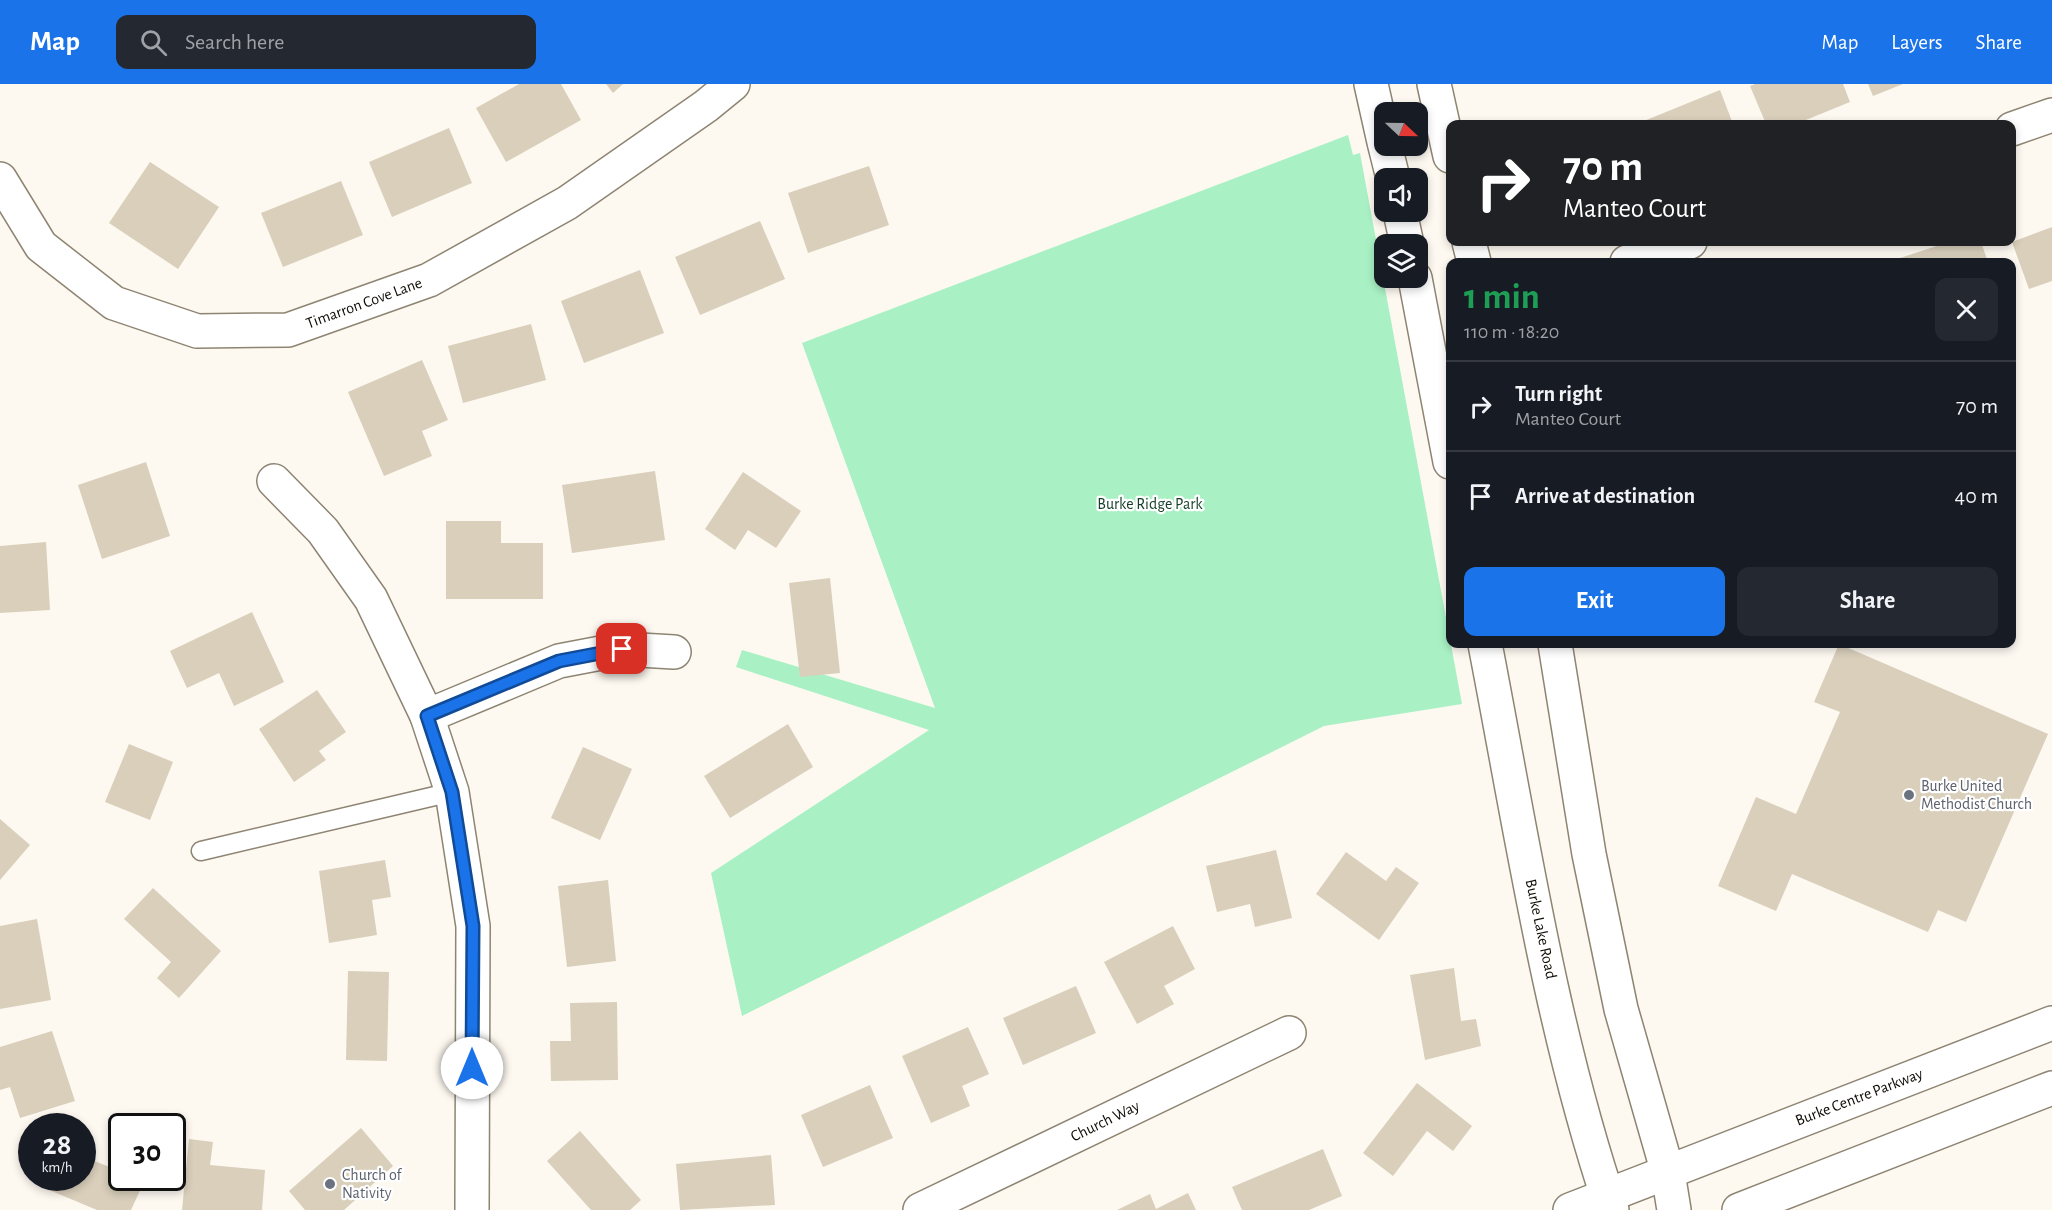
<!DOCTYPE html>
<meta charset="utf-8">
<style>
:root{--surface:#171b24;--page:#242831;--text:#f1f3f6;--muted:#9ea1a6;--line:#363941;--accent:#1a73e8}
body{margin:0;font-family:"Alegreya Sans",sans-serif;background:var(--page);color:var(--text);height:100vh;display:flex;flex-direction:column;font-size:22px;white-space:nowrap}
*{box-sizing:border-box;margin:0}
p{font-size:20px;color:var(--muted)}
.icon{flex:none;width:33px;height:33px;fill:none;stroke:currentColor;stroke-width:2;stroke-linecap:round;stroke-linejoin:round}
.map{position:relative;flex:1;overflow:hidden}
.panel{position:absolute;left:1446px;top:174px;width:570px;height:390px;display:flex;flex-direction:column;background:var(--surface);border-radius:12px;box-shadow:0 3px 9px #0003}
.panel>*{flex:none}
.top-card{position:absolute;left:1446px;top:36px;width:570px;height:126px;border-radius:12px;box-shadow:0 3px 9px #0003;background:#202124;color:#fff;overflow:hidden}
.needle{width:39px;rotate:112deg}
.controls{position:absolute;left:1374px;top:18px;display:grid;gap:12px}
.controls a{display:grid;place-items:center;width:54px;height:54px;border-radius:12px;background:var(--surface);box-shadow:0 3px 9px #0003;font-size:30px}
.speed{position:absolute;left:18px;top:1029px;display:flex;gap:12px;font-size:30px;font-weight:700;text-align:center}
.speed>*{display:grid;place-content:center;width:78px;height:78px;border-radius:50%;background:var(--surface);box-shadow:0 3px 9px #0003;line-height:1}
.speed small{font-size:15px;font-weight:400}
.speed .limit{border:3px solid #111;border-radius:9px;background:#fff;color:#111}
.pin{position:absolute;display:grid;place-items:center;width:51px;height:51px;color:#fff;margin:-26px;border-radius:12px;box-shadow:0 3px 9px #0006}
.me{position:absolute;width:66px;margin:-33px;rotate:0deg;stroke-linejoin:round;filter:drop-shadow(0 0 4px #0008)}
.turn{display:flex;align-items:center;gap:21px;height:126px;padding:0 18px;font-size:27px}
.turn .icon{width:78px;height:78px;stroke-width:2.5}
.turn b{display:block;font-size:42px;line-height:51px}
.round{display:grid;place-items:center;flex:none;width:63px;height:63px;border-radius:12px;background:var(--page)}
.summary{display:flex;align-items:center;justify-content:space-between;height:102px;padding:0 18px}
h1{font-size:36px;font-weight:700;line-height:45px;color:#1e9e55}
.primary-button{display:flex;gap:12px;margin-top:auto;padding:12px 18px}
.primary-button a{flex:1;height:69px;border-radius:12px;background:var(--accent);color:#fff;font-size:24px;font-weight:700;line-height:69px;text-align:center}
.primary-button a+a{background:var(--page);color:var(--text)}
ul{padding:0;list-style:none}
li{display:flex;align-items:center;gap:18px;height:90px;padding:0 18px;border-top:2px solid var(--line)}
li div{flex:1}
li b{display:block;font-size:22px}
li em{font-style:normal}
header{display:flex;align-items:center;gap:36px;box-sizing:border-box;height:84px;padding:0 30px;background:var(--accent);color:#fff}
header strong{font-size:28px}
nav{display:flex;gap:33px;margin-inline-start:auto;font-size:21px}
.search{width:420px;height:54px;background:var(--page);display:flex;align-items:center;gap:15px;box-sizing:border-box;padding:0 21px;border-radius:12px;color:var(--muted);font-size:22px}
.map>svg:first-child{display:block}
.green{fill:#a9f1c4}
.building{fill:#d9cfbb}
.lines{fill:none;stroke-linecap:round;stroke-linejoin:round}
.service-casing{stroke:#8e8472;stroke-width:21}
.minor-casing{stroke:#8e8472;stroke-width:36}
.secondary-casing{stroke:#8e8472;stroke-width:36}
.primary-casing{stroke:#8e8472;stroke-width:36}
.service{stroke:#fff;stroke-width:18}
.minor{stroke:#fff;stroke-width:33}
.secondary{stroke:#fff;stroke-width:33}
.primary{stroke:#fff;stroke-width:33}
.route-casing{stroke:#114b97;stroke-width:15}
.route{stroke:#1a73e8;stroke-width:10}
.worship-dot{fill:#6b7280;stroke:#fff;stroke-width:2}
.labels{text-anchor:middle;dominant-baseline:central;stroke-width:4.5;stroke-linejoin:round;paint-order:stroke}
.street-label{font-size:16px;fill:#0f0c06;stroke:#fff}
.park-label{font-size:16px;fill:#153e28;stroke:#fff}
.worship-label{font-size:16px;fill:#5b616d;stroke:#fff;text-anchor:start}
</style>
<header>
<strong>Map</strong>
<div class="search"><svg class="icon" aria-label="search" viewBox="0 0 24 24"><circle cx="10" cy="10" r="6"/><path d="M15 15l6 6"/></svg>Search here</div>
<nav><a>Map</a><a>Layers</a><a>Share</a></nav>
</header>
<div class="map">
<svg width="2052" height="1126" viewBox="0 0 2052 1126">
<rect width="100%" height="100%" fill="#fdf9f1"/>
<polygon class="green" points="1348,51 1353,71 1360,69 1462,620 1324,642 742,932 711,789 929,646 736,583 742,566 935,624 802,259"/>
<g class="building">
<polygon points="519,0 561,0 581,36 506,78 476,24"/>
<polygon points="606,0 623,0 613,9"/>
<polygon points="1755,0 1843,0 1850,18 1796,40 1766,40 1750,2"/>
<polygon points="1868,0 1903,0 1873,12"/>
<polygon points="1720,6 1733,40 1639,40 1639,39"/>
<polygon points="449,44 472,99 392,133 369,78"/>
<polygon points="150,78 219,123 178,185 109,139"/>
<polygon points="869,82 889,141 808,169 788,109"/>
<polygon points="341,97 363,151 283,183 261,129"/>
<polygon points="760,137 785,195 700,231 675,173"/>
<polygon points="2052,143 2052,197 2029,205 2012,158"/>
<polygon points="1949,158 1981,158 1988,178 1901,178 1900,174"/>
<polygon points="640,186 664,249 584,279 561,217"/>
<polygon points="531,240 546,296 463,319 448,262"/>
<polygon points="422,276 448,336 422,347 432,372 384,392 348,308"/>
<polygon points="146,378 170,452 102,475 78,401"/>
<polygon points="655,387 665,456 572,469 562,401"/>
<polygon points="743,388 801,427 776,464 748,446 735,466 705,445"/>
<polygon points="446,437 501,437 501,459 543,459 543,515 446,515"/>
<polygon points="46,458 50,526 0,529 0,462"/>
<polygon points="830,494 840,589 800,593 789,499"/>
<polygon points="252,528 284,598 234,622 219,589 187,604 170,567"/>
<polygon points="1839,560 2048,650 1966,838 1938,826 1928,848 1792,790 1776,827 1718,802 1756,713 1796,730 1840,628 1814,618"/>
<polygon points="317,606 346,648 319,667 326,676 294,698 259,645"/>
<polygon points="788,640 813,683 730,734 704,692"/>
<polygon points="129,660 173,678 150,736 105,718"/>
<polygon points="583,663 632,685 600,756 551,734"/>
<polygon points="0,735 30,761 0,796"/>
<polygon points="1276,766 1292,834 1255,843 1250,820 1217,828 1206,782"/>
<polygon points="1346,768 1386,797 1396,783 1419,799 1379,856 1316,810"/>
<polygon points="385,776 391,813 372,816 377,851 329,859 319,787"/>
<polygon points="608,796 616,877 567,883 558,802"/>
<polygon points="153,804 221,867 179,914 157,894 171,878 124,835"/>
<polygon points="37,835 51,916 0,925 0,842"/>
<polygon points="1173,842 1195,885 1164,902 1174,920 1137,940 1104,878"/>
<polygon points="1454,884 1461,937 1476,935 1481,962 1425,976 1410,891"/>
<polygon points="348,887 389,888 387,977 346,976"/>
<polygon points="1076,902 1096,949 1023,981 1003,934"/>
<polygon points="617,918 618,996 551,997 550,957 571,957 570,919"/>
<polygon points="968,943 989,990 962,1002 970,1022 931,1039 902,972"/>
<polygon points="52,947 75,1017 20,1034 10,1003 0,1006 0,963"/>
<polygon points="1417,999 1472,1042 1453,1067 1427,1047 1393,1092 1363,1069"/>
<polygon points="870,1001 893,1054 823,1083 801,1031"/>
<polygon points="361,1044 393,1082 344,1126 305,1126 289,1107"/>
<polygon points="580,1047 641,1116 630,1126 591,1126 547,1077"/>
<polygon points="189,1055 213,1058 210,1081 265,1086 262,1126 182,1126"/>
<polygon points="1323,1065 1342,1112 1309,1126 1242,1126 1232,1103"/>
<polygon points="771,1071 775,1121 680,1126 676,1080"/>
<polygon points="82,1072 122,1088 122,1094 134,1094 144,1098 131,1126 97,1126 42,1103 46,1094 82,1094"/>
<polygon points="1188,1109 1196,1126 1117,1126 1150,1110 1156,1125"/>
</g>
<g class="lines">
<defs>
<polyline id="service" points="201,767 452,708"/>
<g id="minor">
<polyline points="2012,45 2052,31"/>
<polyline points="0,95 41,162 114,219 197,247 288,246 429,196 567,119 706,22 733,0"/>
<polyline points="1627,178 1690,158"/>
<polyline points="274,397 323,447 371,515 427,632 452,708 473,842 472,1126"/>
<polyline points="427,632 559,577 622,565 674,568"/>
<polyline points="920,1126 1289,949"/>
</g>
<g id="secondary">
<polyline points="1570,1126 2052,939"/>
<polyline points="1739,1126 2052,1004"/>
</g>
<g id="primary">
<polyline points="1371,0 1384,58"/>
<polyline points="1434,0 1450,72"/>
<polyline points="1385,62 1393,94"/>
<polyline points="1400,128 1407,160"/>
<polyline points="1469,158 1474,178"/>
<polyline points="1415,194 1450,378"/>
<path d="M 1485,560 C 1521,746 1551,947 1612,1126"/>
<polyline points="1555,560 1589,770 1621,925 1668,1089 1674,1126"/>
</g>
</defs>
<use href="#service" class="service-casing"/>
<use href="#minor" class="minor-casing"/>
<use href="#secondary" class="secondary-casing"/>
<use href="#primary" class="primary-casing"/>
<use href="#service" class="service"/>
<use href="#minor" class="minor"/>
<use href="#secondary" class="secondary"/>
<use href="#primary" class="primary"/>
</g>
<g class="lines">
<defs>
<polyline id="route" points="472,984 473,842 452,708 427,632 559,577 622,565"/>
</defs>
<use href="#route" class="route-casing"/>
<use href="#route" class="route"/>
</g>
<g class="worship-dot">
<circle cx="1909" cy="711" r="6"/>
<circle cx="330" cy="1100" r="6"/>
</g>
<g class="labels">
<g class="street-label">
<text transform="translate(364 219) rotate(-20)">Timarron Cove Lane</text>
<text transform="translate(1541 845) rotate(78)">Burke Lake Road</text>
<text transform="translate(1859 1013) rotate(-21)">Burke Centre Parkway</text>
<text transform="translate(1105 1037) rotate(-26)">Church Way</text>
</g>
<g class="park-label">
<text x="1150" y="420">Burke Ridge Park</text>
</g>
<g class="worship-label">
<text x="1921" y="702">Burke United<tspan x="1921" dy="18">Methodist Church</tspan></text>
<text x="342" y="1091">Church of<tspan x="342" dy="18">Nativity</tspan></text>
</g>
</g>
</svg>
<div class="controls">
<a><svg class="needle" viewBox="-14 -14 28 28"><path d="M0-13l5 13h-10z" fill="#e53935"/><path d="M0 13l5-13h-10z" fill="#9ea1a6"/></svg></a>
<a><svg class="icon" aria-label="sound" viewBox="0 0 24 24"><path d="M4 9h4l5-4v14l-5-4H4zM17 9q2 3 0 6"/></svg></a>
<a><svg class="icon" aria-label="layers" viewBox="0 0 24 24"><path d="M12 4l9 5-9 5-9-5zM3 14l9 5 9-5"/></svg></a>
</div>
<div class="speed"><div>28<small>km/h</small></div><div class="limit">30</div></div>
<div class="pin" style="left:622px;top:565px;background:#d93025"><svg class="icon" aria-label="arrive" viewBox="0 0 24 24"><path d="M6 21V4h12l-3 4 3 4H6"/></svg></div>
<svg class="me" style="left:472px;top:984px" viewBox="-20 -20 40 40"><circle r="19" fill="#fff"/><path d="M0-13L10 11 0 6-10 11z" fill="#1a73e8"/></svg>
<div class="top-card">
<div class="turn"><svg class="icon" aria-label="right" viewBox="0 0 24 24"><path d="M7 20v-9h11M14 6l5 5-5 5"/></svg><div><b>70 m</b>Manteo Court</div></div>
</div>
<section class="panel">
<div class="summary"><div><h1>1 min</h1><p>110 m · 18:20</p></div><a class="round"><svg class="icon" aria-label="close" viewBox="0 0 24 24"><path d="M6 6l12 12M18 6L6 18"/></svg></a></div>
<ul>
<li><svg class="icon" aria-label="right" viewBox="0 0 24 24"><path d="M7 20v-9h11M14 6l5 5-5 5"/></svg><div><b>Turn right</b><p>Manteo Court</p></div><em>70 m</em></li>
<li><svg class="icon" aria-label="arrive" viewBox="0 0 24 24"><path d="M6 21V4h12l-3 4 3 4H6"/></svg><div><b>Arrive at destination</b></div><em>40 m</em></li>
</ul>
<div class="primary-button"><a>Exit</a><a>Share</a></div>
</section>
</div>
